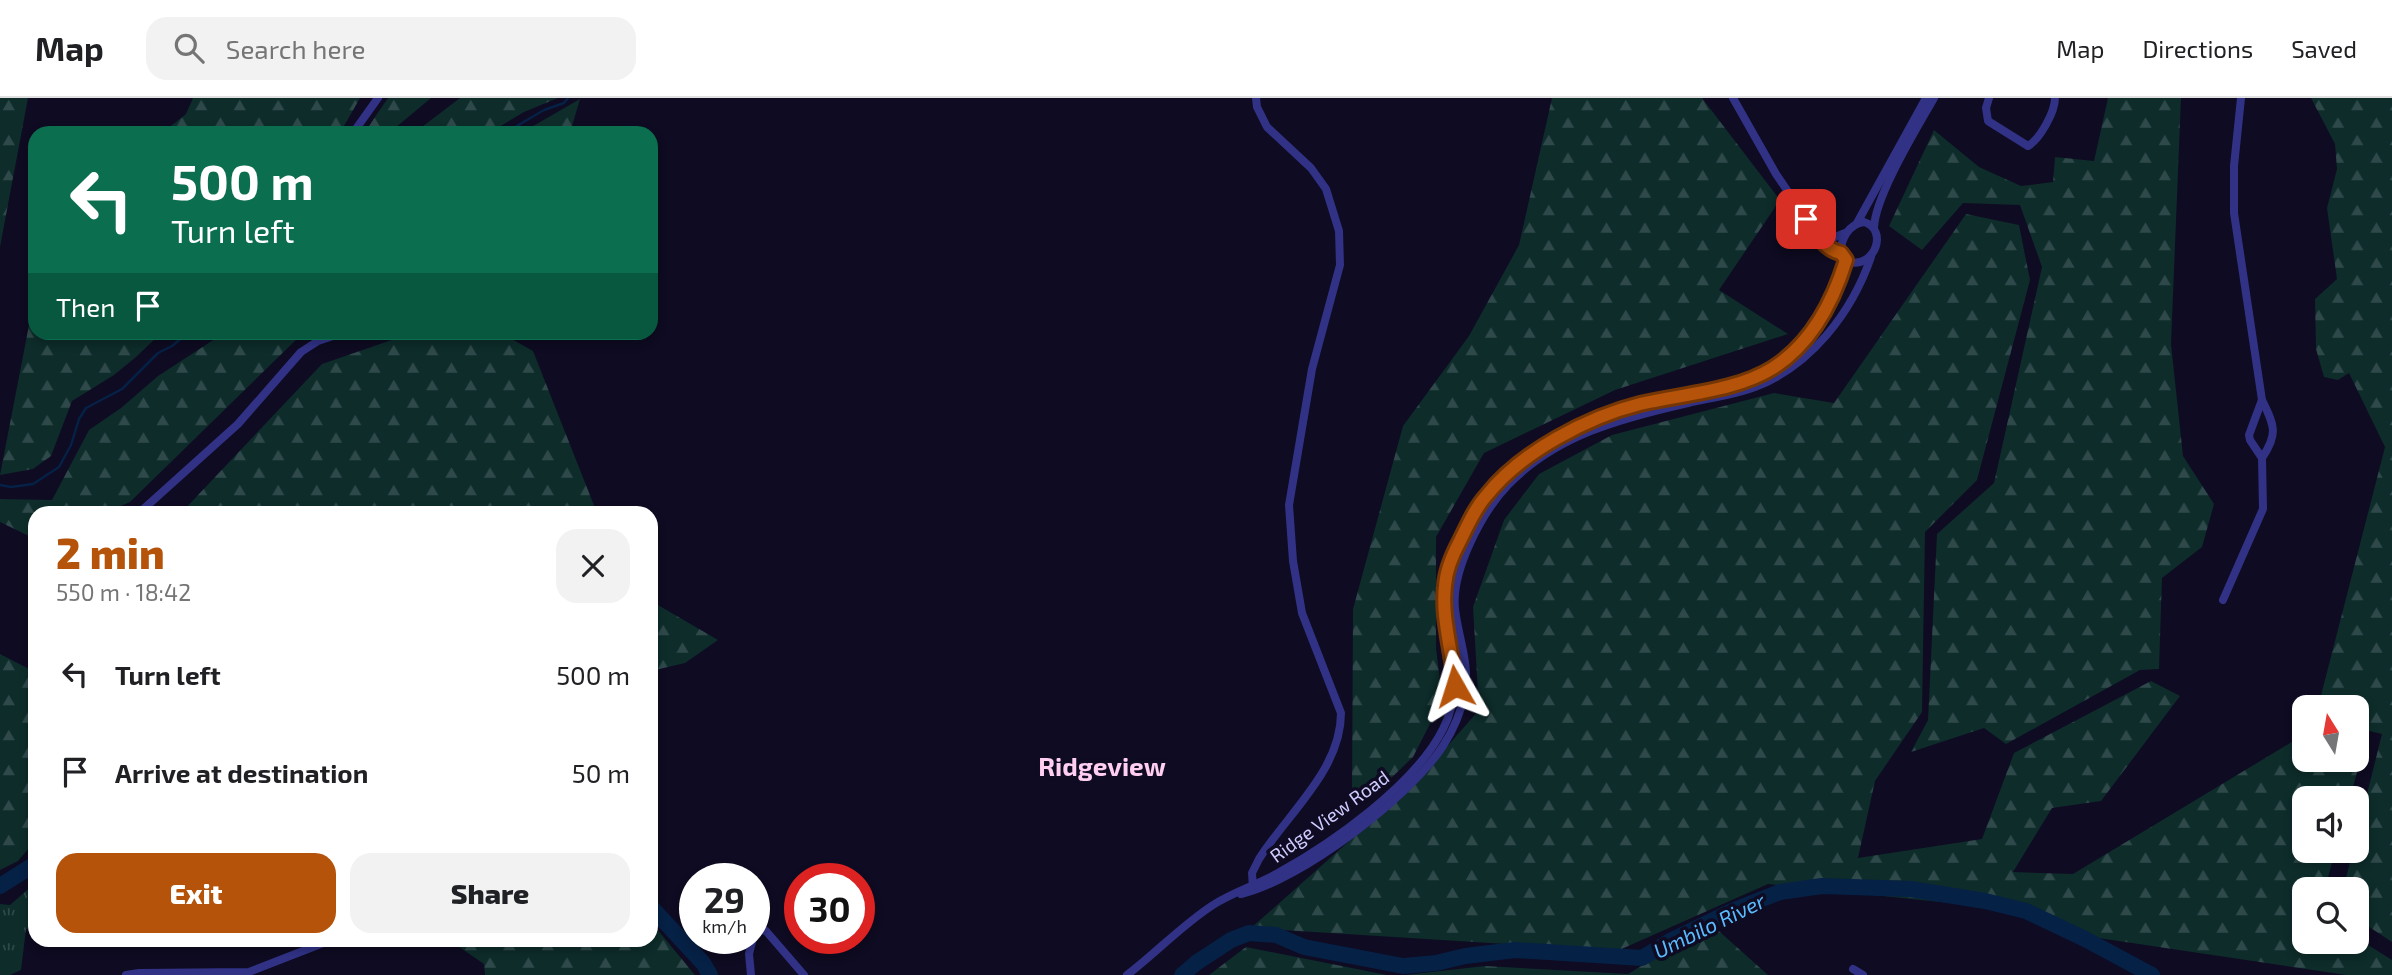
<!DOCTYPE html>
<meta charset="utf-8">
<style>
:root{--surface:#fff;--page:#f2f2f2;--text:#202124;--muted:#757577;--line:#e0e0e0;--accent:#b45309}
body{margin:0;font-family:"Exo 2",sans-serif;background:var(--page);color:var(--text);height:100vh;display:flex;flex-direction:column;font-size:26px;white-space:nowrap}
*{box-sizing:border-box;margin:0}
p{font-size:23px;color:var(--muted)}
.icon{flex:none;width:38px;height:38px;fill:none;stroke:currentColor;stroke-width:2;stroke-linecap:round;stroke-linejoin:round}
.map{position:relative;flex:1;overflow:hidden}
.details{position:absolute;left:28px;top:408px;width:630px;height:441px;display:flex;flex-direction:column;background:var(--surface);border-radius:21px;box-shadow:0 4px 10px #0003}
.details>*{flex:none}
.top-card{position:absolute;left:28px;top:28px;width:630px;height:214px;border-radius:21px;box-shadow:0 4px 10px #0003;background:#0b6e4f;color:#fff;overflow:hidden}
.needle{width:46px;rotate:349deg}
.tools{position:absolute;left:2292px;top:597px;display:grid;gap:14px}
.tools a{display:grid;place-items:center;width:77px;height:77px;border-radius:14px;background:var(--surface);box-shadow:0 4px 10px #0003;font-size:35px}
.speed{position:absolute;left:679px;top:765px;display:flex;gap:14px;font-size:35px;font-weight:700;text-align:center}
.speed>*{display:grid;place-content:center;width:91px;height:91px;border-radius:50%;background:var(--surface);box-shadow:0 4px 10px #0003;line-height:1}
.speed small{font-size:18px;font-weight:400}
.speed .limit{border:10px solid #d22;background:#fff;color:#111}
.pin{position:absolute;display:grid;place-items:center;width:60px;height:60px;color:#fff;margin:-30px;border-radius:14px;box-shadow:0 4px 10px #0006}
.me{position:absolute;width:77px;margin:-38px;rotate:354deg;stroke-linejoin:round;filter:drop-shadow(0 0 5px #0008)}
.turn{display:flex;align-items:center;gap:24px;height:147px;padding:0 28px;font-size:32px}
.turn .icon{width:91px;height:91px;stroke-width:2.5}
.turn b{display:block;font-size:49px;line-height:60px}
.then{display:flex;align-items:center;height:66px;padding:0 28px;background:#0003;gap:14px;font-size:26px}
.round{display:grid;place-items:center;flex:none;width:74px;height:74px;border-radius:21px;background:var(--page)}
.overview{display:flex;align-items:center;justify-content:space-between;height:119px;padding:0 28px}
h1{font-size:42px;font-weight:800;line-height:52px;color:var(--accent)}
.primary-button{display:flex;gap:14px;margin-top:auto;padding:14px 28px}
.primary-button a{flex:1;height:80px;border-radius:21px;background:var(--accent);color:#fff;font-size:28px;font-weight:800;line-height:80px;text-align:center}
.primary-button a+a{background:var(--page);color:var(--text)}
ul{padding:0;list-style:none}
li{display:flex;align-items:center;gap:21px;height:98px;padding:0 28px}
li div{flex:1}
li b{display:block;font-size:26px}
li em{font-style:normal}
header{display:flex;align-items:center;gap:42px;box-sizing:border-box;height:98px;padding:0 35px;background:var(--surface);border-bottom:2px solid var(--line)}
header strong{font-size:33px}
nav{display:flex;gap:38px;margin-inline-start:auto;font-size:24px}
.search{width:490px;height:63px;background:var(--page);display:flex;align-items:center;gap:18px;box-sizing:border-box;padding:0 24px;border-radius:21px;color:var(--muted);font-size:26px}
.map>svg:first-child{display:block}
.grass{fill:url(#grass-tufts)}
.forest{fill:url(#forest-firs)}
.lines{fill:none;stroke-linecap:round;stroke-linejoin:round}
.stream{stroke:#062146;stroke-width:2.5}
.river{stroke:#062146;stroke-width:16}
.street{stroke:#313286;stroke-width:8}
.route-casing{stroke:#753606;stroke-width:18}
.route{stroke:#b45309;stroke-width:12}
.labels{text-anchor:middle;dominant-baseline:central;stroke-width:7;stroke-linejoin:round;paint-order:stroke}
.street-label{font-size:19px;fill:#cfccff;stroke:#0e0b22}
.water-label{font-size:21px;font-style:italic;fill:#5abcff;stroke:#0e0b22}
.district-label{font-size:26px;font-weight:bold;fill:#ffcef0;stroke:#0e0b22}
</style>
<header>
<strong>Map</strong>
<div class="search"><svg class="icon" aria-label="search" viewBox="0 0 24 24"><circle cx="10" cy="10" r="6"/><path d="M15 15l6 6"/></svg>Search here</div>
<nav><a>Map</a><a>Directions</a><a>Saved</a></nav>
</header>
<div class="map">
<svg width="2392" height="877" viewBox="0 0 2392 877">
<defs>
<pattern id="grass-tufts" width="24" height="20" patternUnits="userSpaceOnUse" patternTransform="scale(1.75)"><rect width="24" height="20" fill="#0d2c2a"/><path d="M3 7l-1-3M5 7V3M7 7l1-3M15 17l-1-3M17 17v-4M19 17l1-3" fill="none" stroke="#2f494a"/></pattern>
<pattern id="forest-firs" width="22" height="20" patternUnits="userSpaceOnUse" patternTransform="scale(1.75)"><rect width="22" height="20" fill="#0d2c2a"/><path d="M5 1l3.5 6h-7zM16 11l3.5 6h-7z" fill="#2f494a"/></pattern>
</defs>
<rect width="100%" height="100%" fill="#0e0b22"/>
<polygon class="grass" points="35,785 35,828 26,831 21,872 10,877 0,877 0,806 10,807"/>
<g class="forest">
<polygon points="0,0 28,0 0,149"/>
<polygon points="193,0 360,0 340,35 162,35 186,16"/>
<polygon points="388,0 431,0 389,35 364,35"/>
<polygon points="460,0 558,0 524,14 489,35 414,35"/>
<polygon points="1552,0 1702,0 1780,102 1719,192 1788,236 1615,292 1484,355 1436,439 1436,550 1441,591 1431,624 1413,659 1386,685 1356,706 1352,695 1353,511 1403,328 1469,238 1519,147"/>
<polygon points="2108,0 2181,0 2171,246 2183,358 2214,406 2202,449 2162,480 2159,571 2140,572 2006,646 1984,630 1911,654 1928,622 1937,436 1994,385 2042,169 2020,107 1963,105 1922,152 1889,128 1934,32 1979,69 2021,88 2053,84 2055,59 2094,63"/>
<polygon points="2311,0 2392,0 2392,844 2357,821 2357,791 2343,791 2353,753 2357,752 2357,736 2382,636 2357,630 2357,609 2318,609 2385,349 2349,275 2338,282 2324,279 2316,251 2315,201 2337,181 2327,110 2337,71 2335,46"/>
<polygon points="580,1 570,35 521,35"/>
<polygon points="1966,116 2019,127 2030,182 1977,382 1925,434 1922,614 1875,683 1858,760 1982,741 2014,655 2151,583 2180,598 2101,703 2052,710 2013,774 2073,776 2305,636 2305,662 2357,662 2357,643 2365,645 2350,700 2305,700 2305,752 2335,753 2325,791 2305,791 2305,844 2357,844 2357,840 2392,862 2392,877 2346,877 2085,838 2007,811 1768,786 1617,853 1251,830 1416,684 1479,612 1473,509 1504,422 1539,376 1612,337 1774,295 1834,305"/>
<polygon points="35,196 35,234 161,235 136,259 114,277 72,303 51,358 33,371 0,377"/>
<polygon points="415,234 501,235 533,253 597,415 181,415 322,266"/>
<polygon points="224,235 303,235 130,404 105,415 35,415 35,441 0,424 0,401 52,402 89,332 121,310 158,278"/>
<polygon points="651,503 718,542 685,565 651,573"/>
<polygon points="0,556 35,574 35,743 18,763 0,772"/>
<polygon points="651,824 695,877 485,877 484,866 449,842 651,842"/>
<polygon points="1711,826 1768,877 1405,877 1485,868 1628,876"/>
<polygon points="1246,849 1387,877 1209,877"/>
</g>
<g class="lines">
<g class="stream">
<polyline points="505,35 544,12 564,5 568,0"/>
<polyline points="0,387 11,389 33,386 59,369 71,347 79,321 86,310 122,291 158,255 172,248 189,234"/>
</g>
<g class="river">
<polyline points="0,788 35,766"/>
<polyline points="651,809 703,865 710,877"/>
<polyline points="1182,877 1196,865 1231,842 1249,835 1276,837 1304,849 1403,868 1436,865 1465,858 1515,852 1642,860 1670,843 1732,813 1780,794 1822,788 1910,791 1985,803 2026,813 2085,841 2152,877"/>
</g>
<g class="street">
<polyline points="1733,0 1776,76 1812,129 1826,148 1834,153 1841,155"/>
<path d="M 1989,0 L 1986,10 L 1988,23 L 2028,48 C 2040,41 2055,14 2055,0"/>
<polyline points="353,35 378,0"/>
<path d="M 1864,124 C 1888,131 1876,170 1849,164 L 1841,156 C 1840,141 1849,126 1864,124 Z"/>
<polyline points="1857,125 1926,0"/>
<path d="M 1874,130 C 1875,98 1917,30 1934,0"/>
<polyline points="1819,138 1830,141 1845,135"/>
<path d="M 2262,360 C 2279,335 2274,327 2262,302"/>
<polyline points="139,415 238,326 301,254 318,243 345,234"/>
<polyline points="2223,502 2263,411 2262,360 2250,342 2249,337 2262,302 2234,115 2234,68 2241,0"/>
<path d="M 1253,790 L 1252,775 L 1259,761 C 1288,715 1341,672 1341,615 L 1302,515 L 1293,463 L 1289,407 L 1312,271 L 1340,167 L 1339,133 L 1326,91 L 1311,70 L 1267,29 L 1257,9 L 1256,0"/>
<path d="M 1241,796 C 1301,782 1409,700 1443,648 C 1454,631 1461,614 1465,595 C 1470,567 1458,538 1455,511 C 1451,473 1482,414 1508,387 C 1556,337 1622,320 1688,305 C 1710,300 1733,297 1755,289 C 1811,268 1852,214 1871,159"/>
<polyline points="754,837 761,832 766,833 804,877"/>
<polyline points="1853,871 1863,877"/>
<polyline points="126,877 139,875 249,874 331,842"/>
<polyline points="751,877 749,856 753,840"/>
<path d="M 1127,877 C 1156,855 1182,827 1213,807 C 1233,794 1257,787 1278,775 C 1332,745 1415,687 1443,631 C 1466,588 1445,546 1444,501 C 1443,462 1474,404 1503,379 C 1541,345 1591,319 1640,307 C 1673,298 1709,294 1742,284 C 1798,266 1830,215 1846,162"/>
</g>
</g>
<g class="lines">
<defs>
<path id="route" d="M 1455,588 C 1453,555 1441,520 1445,488 C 1446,472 1453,456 1460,443 C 1468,427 1475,410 1487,397 C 1521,354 1588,319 1640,306 C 1682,296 1737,293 1773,270 C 1811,246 1833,204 1846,162 L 1841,155 C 1825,152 1815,135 1806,121"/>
</defs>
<use href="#route" class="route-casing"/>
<use href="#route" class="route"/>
</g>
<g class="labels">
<g class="street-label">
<text transform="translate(1329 718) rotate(-36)">Ridge View Road</text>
</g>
<g class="water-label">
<text transform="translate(1709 827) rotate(-26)">Umbilo River</text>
</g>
<g class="district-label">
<text x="1102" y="667">Ridgeview</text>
</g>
</g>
</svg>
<div class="tools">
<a><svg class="needle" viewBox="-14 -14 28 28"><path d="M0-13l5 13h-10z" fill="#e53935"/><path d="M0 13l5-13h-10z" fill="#757577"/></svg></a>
<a><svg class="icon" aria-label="sound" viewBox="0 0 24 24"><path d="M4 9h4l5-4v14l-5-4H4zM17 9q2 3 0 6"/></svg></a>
<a><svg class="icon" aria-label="search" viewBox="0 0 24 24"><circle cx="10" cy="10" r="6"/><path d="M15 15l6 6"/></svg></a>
</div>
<div class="speed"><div>29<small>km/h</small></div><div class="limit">30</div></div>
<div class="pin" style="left:1806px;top:121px;background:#d93025"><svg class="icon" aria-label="arrive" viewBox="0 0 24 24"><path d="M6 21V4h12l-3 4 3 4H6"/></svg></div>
<svg class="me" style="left:1455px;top:588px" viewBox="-20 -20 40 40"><path d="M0-17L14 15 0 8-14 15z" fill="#b45309" stroke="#fff" stroke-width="4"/></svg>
<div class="top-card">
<div class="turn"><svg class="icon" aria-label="left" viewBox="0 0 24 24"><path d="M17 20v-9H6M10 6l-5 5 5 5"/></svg><div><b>500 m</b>Turn left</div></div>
<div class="then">Then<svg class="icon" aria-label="arrive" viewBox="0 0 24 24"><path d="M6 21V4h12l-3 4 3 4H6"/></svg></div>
</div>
<section class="details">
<div class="overview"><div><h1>2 min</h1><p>550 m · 18:42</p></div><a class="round"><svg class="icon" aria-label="close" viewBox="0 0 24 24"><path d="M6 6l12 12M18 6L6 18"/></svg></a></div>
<ul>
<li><svg class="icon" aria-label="left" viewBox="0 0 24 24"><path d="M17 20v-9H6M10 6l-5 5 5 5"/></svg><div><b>Turn left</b></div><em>500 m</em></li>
<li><svg class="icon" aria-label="arrive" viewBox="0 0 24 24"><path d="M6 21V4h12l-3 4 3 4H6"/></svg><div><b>Arrive at destination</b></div><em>50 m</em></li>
</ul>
<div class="primary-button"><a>Exit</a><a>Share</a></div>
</section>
</div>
